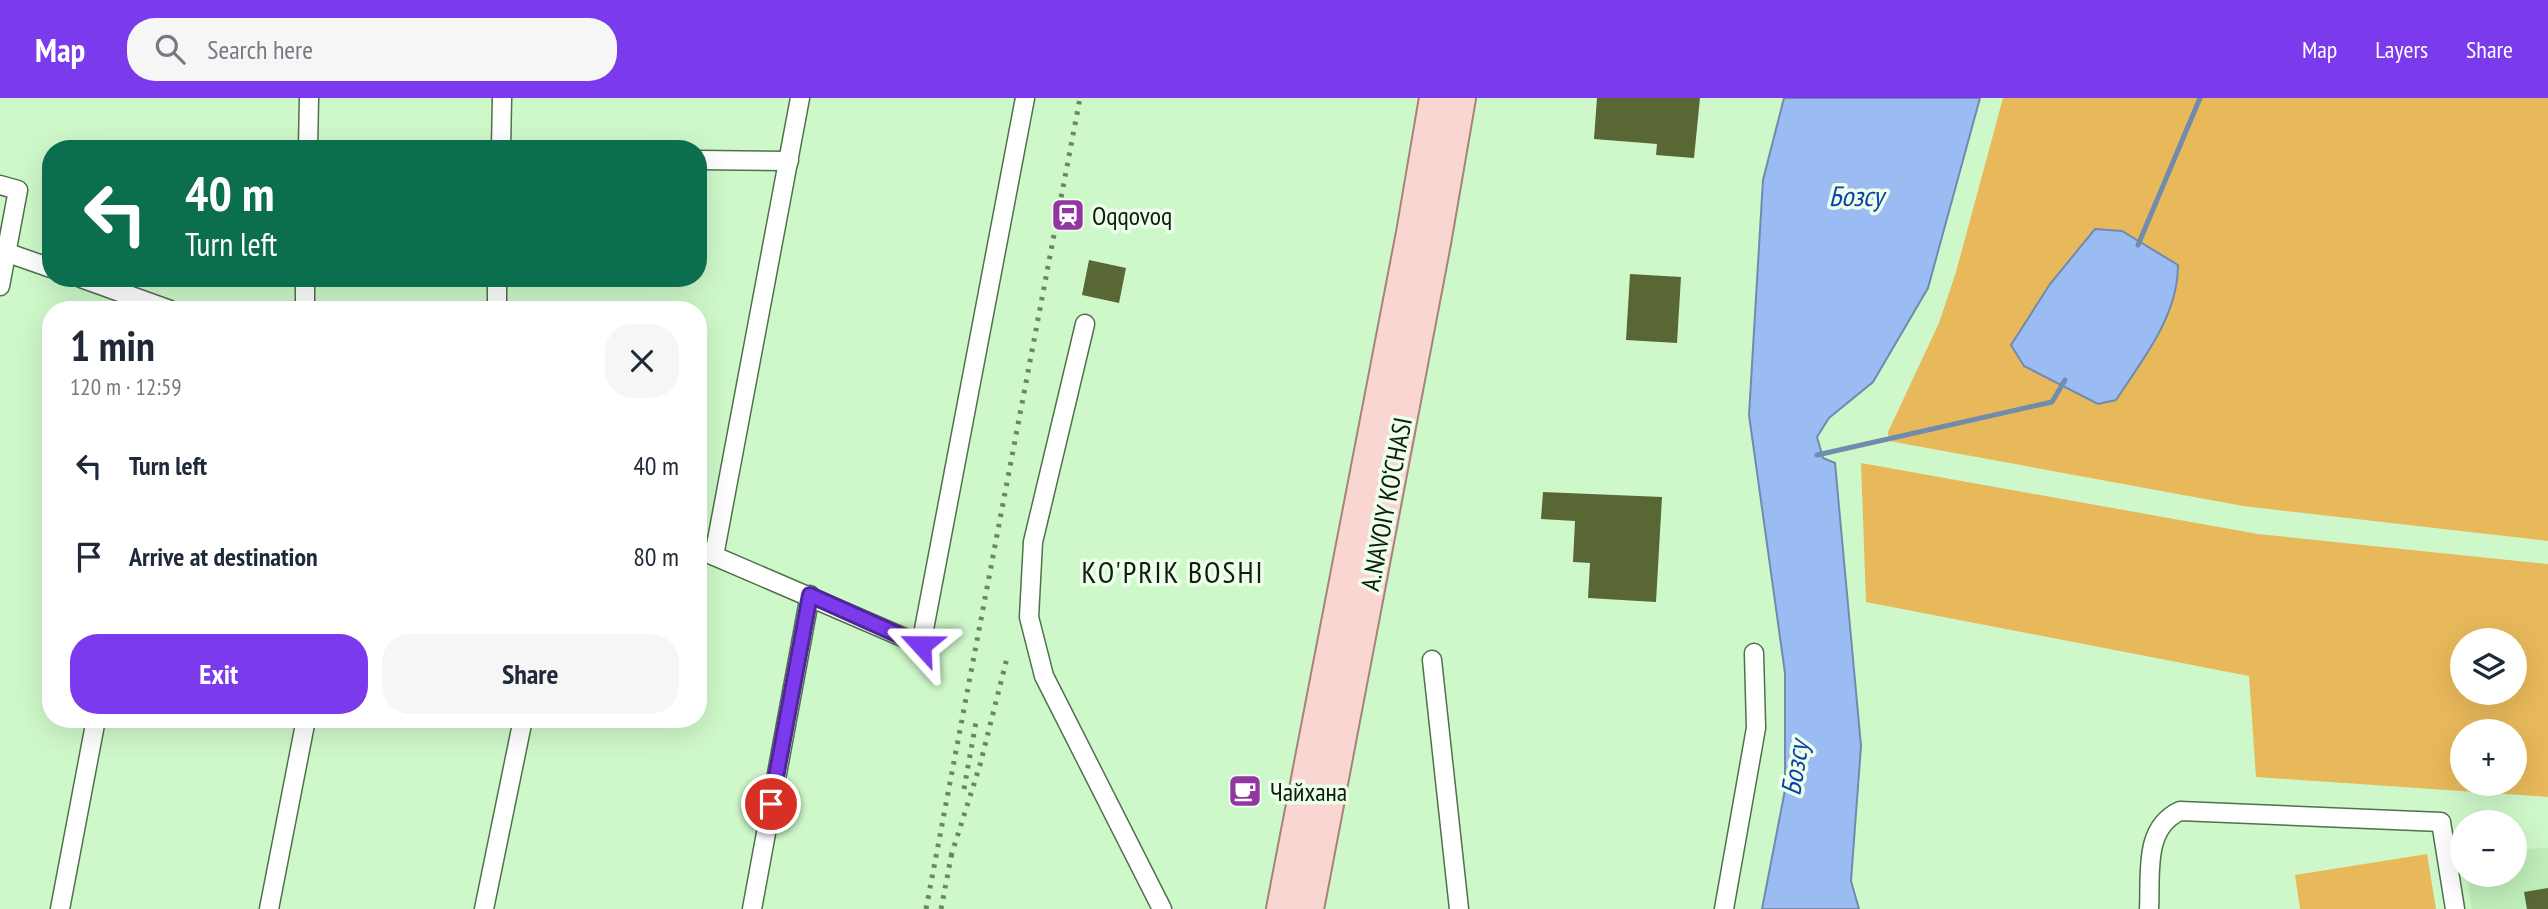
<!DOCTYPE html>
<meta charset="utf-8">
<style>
:root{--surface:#fff;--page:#f6f6f7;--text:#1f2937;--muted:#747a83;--accent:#7c3aed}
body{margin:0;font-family:"PT Sans Narrow",sans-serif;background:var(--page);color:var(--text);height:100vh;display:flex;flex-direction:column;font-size:26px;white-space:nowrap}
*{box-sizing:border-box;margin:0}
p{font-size:23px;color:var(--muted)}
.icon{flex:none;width:38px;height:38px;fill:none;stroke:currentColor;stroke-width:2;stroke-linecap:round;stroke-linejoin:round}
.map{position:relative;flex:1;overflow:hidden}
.details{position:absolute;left:42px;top:203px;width:665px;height:427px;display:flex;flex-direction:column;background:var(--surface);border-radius:28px;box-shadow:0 7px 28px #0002}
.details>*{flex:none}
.guide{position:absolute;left:42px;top:42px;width:665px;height:147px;border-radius:28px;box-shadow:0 7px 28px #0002;background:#0b6e4f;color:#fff;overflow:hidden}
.controls{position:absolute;left:2450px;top:530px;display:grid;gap:14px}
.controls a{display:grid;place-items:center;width:77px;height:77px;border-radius:50%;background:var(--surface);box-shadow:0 7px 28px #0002;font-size:35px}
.pin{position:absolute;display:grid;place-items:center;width:60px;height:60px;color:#fff;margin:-30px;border:4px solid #fff;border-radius:50%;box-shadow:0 2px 7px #0007}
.me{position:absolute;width:77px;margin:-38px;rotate:294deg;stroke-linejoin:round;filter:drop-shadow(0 0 5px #0008)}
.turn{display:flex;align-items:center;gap:24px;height:147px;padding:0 28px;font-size:32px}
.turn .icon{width:91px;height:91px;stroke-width:2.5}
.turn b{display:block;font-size:49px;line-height:60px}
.round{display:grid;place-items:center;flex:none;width:74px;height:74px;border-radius:28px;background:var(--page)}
.head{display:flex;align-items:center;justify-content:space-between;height:119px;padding:0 28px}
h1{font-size:42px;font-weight:700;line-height:52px}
.primary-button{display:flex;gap:14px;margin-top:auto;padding:14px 28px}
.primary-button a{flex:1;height:80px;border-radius:28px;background:var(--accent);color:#fff;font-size:28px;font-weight:700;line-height:80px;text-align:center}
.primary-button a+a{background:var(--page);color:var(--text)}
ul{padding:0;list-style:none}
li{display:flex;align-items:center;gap:21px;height:91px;padding:0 28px}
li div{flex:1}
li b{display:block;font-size:26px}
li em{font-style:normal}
header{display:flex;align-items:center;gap:42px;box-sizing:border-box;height:98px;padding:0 35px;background:var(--accent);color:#fff}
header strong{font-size:33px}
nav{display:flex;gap:38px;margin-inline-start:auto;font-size:24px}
.search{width:490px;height:63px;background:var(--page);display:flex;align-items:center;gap:18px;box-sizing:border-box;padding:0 24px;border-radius:28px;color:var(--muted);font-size:26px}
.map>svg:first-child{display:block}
.built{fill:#bfeeba}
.green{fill:#e8b95b;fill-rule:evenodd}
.water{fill:#9bbbf3;stroke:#708bad;stroke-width:2}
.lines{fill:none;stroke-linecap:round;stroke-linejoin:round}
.stream{stroke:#708bad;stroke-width:5}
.building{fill:#596735}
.minor-casing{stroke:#4e724a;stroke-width:21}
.primary-casing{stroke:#a4837a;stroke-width:32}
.minor{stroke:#fff;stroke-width:18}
.primary{stroke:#fad6d3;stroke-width:28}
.rail{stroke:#6a8667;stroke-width:5;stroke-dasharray:3.5 7;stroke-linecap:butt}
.route-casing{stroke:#51269a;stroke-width:18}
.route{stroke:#7c3aed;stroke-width:12}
.labels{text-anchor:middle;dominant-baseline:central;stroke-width:7;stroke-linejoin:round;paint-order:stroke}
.poi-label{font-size:26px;fill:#0d1c0b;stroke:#edfeeb;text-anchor:start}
.street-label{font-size:26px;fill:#0d1c0b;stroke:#edfeeb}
.water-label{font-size:28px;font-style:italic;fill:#0c41aa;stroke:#edfeeb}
.quarter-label{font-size:30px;letter-spacing:2px;fill:#0d1c0b;stroke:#edfeeb}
</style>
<header>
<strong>Map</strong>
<div class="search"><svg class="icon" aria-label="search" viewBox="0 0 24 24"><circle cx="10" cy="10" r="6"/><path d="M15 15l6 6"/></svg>Search here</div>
<nav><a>Map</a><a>Layers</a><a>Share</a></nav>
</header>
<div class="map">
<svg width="2548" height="811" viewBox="0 0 2548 811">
<rect width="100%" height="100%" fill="#cff8ca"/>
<polygon class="built" points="2548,750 2548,811 2472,811 2466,777 2515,777 2515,751"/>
<g class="green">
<polygon points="2003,0 2548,0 2548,443 2243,408 1889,343 1888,334 1939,225 1956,174"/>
<path d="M 1861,365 L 2258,436 L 2548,466 L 2548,699 L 2256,679 L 2249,578 L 1866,504 ZM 2515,542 L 2515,595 L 2462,595 L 2462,542 ZM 2462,634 L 2515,634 L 2515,686 L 2462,686 Z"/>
<polygon points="2427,756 2436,811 2300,811 2295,777"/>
</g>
<g class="water">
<polygon points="1784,0 1980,0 1928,190 1873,284 1829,320 1817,339 1823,360 1835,365 1861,648 1851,783 1859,811 1762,811 1785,692 1785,575 1749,317 1763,82"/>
<path d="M 2095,131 L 2122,133 L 2178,167 C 2178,218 2143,261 2116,302 L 2098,306 L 2024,268 L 2011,247 L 2050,186 Z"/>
</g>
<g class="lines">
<g class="stream">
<polyline points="2138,147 2200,0"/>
<polyline points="1817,357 2052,304 2065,282"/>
</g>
</g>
<g class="building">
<polygon points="1597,0 1700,0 1694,60 1656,57 1657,46 1594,41"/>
<polygon points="1089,162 1126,170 1119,205 1082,197"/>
<polygon points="1630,176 1681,179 1677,245 1626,242"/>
<polygon points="1543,394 1662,399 1656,504 1588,500 1590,465 1573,464 1575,423 1541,421"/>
<polygon points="2548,790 2548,811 2527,811 2524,794"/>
</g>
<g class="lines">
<defs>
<g id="minor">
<polyline points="308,51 309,0"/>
<polyline points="501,51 502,0"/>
<polyline points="698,62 789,63"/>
<polyline points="0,87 18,92 0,188"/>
<polyline points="8,155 51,170"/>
<polyline points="81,180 170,212"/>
<polyline points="305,212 305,180"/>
<polyline points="497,212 497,180"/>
<polyline points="1085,226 1033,444 1029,519 1044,578 1162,811"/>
<polyline points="698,451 921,547 1025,0"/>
<polyline points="714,458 800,0"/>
<polyline points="1432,562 1459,811"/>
<polyline points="60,811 96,621"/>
<polyline points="269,811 306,621"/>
<polyline points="484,811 523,621"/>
<polyline points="752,811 810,497"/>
<polyline points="1724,811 1756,630 1754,555"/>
<path d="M 2149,811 C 2151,776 2143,730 2180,713 L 2441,724 L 2455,811"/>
</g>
<g id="primary">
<polyline points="1281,811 1411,135 1434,0"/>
<polyline points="1309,811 1436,145 1461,0"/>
</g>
</defs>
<use href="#minor" class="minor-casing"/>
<use href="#primary" class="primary-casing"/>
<use href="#minor" class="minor"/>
<use href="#primary" class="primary"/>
<g class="rail">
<polyline points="964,691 976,624"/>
<polyline points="951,758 980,667 1008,556"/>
<polyline points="926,811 1080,0"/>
<polyline points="941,811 953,749"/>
</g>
</g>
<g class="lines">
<defs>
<polyline id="route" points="771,706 810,497 921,547"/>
</defs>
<use href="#route" class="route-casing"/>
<use href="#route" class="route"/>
</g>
<defs>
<symbol id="station-square" viewBox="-11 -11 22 22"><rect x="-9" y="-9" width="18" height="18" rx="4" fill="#9336a1" stroke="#edfeeb"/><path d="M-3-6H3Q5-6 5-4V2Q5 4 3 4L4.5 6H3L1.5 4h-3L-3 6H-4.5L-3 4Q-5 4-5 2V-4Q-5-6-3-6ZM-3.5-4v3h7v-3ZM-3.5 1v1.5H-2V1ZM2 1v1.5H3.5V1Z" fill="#fff"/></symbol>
<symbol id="cafe-square" viewBox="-11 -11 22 22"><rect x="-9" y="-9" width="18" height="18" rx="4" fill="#9336a1" stroke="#edfeeb"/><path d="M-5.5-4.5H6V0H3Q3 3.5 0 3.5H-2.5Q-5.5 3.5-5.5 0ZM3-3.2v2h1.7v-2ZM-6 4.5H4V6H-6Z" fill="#fff"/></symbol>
</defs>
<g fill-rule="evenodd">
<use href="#station-square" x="1049" y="98" width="38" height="38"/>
<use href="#cafe-square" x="1226" y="674" width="38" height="38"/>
</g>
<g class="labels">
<g class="poi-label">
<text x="1092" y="117">Oqqovoq</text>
<text x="1270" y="693">Чайхана</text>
</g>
<g class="street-label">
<text transform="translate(1386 406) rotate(-79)">A.NAVOIY KO‘CHASI</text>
</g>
<g class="water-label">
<text x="1856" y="97">Бозсу</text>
<text transform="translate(1794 670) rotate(-81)">Бозсу</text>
</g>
<g class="quarter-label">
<text x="1173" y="473">KO'PRIK BOSHI</text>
</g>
</g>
</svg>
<div class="controls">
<a><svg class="icon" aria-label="layers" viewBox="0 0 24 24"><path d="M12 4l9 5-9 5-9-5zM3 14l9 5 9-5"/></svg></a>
<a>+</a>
<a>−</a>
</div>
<div class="pin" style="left:771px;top:706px;background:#d93025"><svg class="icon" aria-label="arrive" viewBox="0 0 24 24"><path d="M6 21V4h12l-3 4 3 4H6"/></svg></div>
<svg class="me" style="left:921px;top:547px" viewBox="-20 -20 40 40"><path d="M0-17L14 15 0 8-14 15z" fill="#7c3aed" stroke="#fff" stroke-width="4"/></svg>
<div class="guide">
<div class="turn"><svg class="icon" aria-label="left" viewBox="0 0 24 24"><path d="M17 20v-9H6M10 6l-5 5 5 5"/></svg><div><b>40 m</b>Turn left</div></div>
</div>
<section class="details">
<div class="head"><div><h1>1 min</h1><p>120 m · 12:59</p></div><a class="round"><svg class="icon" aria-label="close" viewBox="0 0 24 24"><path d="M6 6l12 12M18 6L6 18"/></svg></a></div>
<ul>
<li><svg class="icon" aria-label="left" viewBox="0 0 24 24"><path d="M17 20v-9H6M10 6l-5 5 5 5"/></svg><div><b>Turn left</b></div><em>40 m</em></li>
<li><svg class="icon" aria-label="arrive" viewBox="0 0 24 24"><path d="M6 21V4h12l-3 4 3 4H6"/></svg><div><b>Arrive at destination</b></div><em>80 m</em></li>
</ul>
<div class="primary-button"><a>Exit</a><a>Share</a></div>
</section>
</div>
